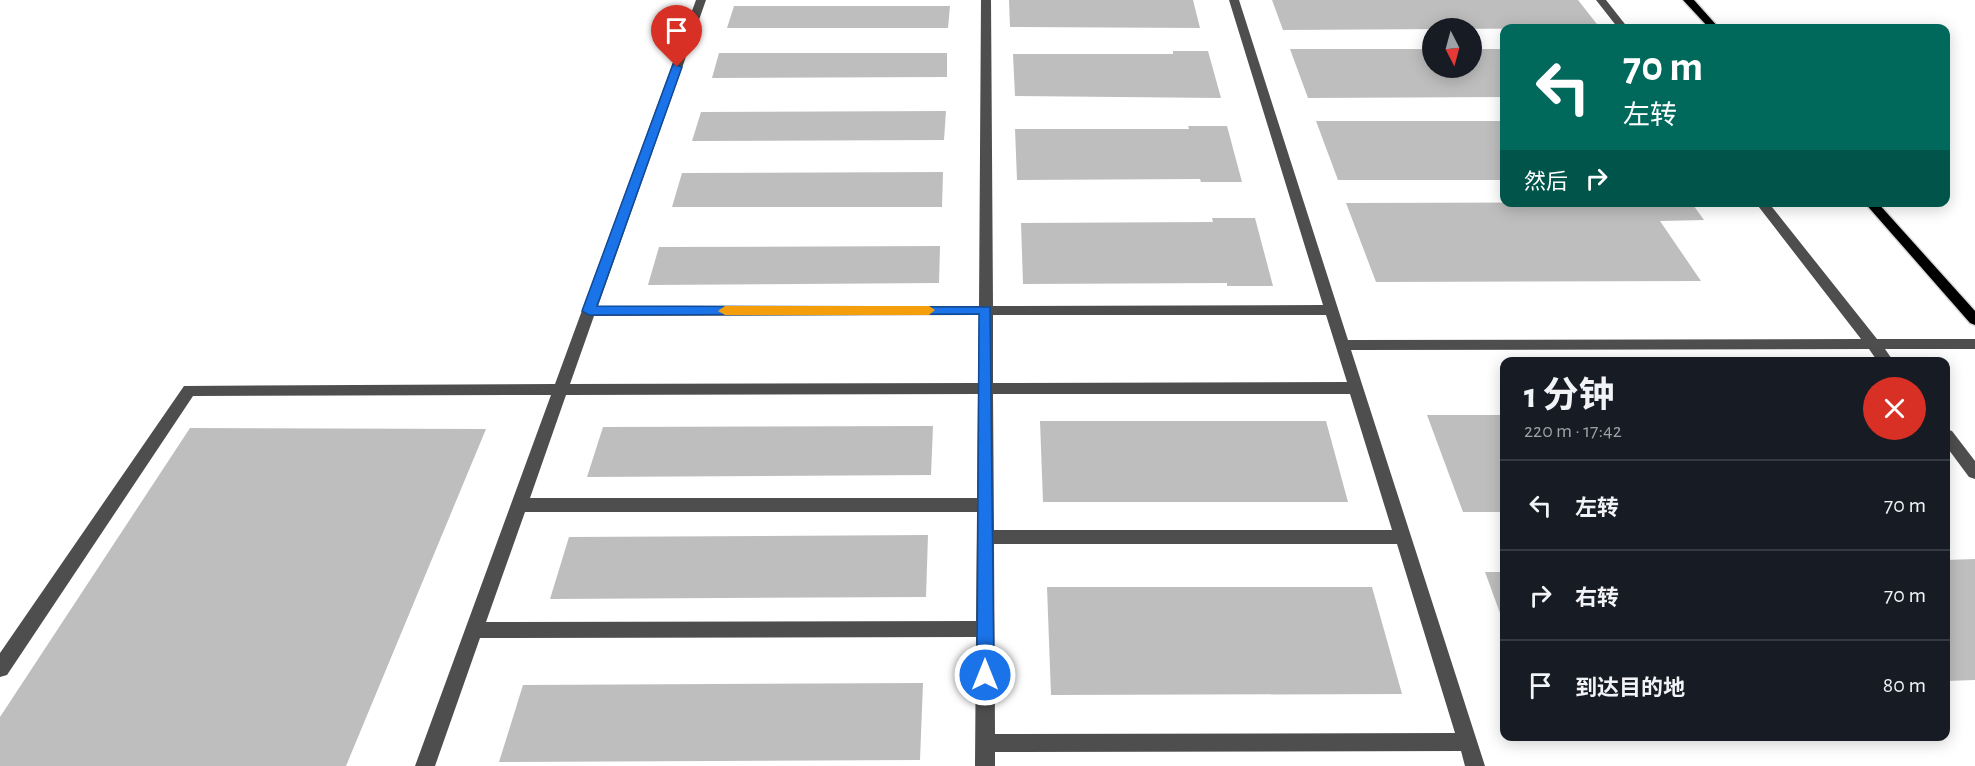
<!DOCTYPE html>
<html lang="zh">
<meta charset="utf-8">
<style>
:root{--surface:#171b24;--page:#242831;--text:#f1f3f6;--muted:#9ea1a6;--line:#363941}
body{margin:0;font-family:"Alegreya Sans","Noto Sans SC",sans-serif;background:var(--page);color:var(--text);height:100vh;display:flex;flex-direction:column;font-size:22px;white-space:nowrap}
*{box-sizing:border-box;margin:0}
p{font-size:20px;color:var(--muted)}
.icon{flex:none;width:33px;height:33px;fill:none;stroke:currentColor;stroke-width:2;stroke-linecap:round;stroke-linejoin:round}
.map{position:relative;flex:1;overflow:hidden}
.drawer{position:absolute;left:1500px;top:357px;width:450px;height:384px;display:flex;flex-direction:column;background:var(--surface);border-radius:12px;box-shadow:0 3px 15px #0003}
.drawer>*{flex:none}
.guide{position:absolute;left:1500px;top:24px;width:450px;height:183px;border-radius:12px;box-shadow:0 3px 15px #0003;background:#00695c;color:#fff;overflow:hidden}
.needle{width:39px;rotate:174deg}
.buttons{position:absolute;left:1422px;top:18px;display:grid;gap:12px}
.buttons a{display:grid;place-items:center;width:60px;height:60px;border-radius:50%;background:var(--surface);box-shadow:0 3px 15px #0003;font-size:30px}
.pin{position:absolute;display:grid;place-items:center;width:51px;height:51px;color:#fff;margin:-62px -26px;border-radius:50% 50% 50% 0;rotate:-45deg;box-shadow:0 0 6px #0007}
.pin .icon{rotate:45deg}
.me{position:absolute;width:66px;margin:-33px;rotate:0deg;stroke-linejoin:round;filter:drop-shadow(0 0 4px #0008)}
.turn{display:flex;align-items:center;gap:21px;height:126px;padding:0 24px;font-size:27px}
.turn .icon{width:78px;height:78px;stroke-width:2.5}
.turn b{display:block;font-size:42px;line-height:51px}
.then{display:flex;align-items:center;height:57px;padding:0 24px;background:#0003;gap:12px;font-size:22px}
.round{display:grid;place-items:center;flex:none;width:63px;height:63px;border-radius:32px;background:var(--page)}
.head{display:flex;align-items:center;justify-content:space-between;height:102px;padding:0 24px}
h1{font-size:36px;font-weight:700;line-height:45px}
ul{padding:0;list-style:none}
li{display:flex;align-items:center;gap:18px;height:90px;padding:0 24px;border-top:2px solid var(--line)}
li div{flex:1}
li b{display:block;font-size:22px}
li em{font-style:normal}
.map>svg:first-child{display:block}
.building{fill:#bebebe}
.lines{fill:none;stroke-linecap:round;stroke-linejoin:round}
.major-casing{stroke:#dbdbdb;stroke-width:3}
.minor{fill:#4e4e4e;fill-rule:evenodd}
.major{fill:#000;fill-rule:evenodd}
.route{fill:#1a73e8;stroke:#114b97;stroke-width:1.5}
.slow{fill:#f59e0b}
</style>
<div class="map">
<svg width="1975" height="766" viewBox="0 0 1975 766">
<rect width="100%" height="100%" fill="#fff"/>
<g class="building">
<polygon points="1009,0 1193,0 1200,28 1010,27"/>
<polygon points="1272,0 1578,0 1600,28 1283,30"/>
<polygon points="734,6 950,6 948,28 727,28"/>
<polygon points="1290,49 1432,49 1432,68 1472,68 1472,49 1504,49 1504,97 1308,98"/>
<polygon points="1173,51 1208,51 1221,98 1015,96 1013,54 1173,54"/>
<polygon points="719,53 947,53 947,77 712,78"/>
<polygon points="946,111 944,140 692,141 701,112"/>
<polygon points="1316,121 1504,121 1504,180 1338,180"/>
<polygon points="1188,126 1227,126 1242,182 1201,182 1200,179 1017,180 1015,129 1189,129"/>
<polygon points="943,172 942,207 672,207 682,173"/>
<polygon points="1691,202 1704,220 1660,221 1701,281 1376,282 1346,203"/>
<polygon points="1212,218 1255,218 1273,286 1227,286 1227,283 1023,284 1021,223 1213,222"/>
<polygon points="940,246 939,283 648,285 659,247"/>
<polygon points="1427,415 1504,415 1504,512 1463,512"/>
<polygon points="1040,421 1326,421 1348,502 1043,502"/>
<polygon points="933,426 931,475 587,477 603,427"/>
<polygon points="190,428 486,429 346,766 0,766 0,717"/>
<polygon points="928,535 926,597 550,599 569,537"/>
<polygon points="1975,559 1975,680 1946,681 1946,560"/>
<polygon points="1485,572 1504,572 1504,624"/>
<polygon points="1047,587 1372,587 1402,694 1051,695"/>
<polygon points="923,683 920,760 499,762 523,685"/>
</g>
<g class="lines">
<defs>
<g id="major">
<polygon points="1683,0 1694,0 1719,28 1709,28"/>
<polygon points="1864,202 1877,202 1975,311 1975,325 1970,323"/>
</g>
</defs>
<use href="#major" class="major-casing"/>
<g class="minor">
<path d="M 696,0 L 706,0 L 598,306 L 979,306 L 981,0 L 991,0 L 993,306 L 1323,305 L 1229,0 L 1239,0 L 1348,340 L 1861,339 L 1755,202 L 1768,202 L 1877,339 L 1975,339 L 1975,349 L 1885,349 L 1894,362 L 1878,362 L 1869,349 L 1351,350 L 1485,766 L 1465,766 L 1461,751 L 995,752 L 995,766 L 975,766 L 976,637 L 480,638 L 435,766 L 415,766 L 551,395 L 193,396 L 7,675 L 0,677 L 0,653 L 184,386 L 555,384 ZM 979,315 L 978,383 L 570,384 L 594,316 ZM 993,315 L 1326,315 L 1347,382 L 993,383 ZM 978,394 L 977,498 L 530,498 L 566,395 ZM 993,394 L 1350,394 L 1392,530 L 994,530 ZM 525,512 L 977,512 L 976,621 L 486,622 ZM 994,544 L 1397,544 L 1455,733 L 995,734 Z"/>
<polygon points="1596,0 1606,0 1628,28 1618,28"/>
<polygon points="1946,429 1952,431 1975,461 1975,479 1969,477 1946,446"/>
</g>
<use href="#major" class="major"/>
</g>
<polygon class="route" points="673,64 682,67 597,306 990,307 994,675 991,680 985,682 979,680 977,675 979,314 589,315 582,311"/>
<polygon class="slow" points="725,306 929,306 935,310 929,315 725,315 718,311"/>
</svg>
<div class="buttons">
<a><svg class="needle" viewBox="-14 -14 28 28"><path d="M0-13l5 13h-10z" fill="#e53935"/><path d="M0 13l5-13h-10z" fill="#9ea1a6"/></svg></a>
</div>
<div class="pin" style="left:677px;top:67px;background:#d93025"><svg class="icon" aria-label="arrive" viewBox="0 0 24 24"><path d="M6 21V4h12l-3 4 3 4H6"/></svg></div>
<svg class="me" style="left:985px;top:675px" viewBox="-20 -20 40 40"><circle r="17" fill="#1a73e8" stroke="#fff" stroke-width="3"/><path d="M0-11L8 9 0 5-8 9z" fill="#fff"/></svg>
<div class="guide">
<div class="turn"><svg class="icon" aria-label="left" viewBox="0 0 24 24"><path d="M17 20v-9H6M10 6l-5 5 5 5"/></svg><div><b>70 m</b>左转</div></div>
<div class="then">然后<svg class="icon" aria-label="right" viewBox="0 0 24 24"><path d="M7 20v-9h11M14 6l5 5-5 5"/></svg></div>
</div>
<section class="drawer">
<div class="head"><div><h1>1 分钟</h1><p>220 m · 17:42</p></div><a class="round" style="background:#d93025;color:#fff"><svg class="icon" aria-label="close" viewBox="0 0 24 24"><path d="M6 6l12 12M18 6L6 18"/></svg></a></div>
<ul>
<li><svg class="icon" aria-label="left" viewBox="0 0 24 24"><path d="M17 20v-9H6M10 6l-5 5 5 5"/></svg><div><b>左转</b></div><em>70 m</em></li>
<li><svg class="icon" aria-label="right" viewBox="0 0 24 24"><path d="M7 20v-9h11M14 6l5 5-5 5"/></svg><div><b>右转</b></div><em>70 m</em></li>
<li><svg class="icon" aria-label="arrive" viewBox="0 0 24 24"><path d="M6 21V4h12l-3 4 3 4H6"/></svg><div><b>到达目的地</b></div><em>80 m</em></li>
</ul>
</section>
</div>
